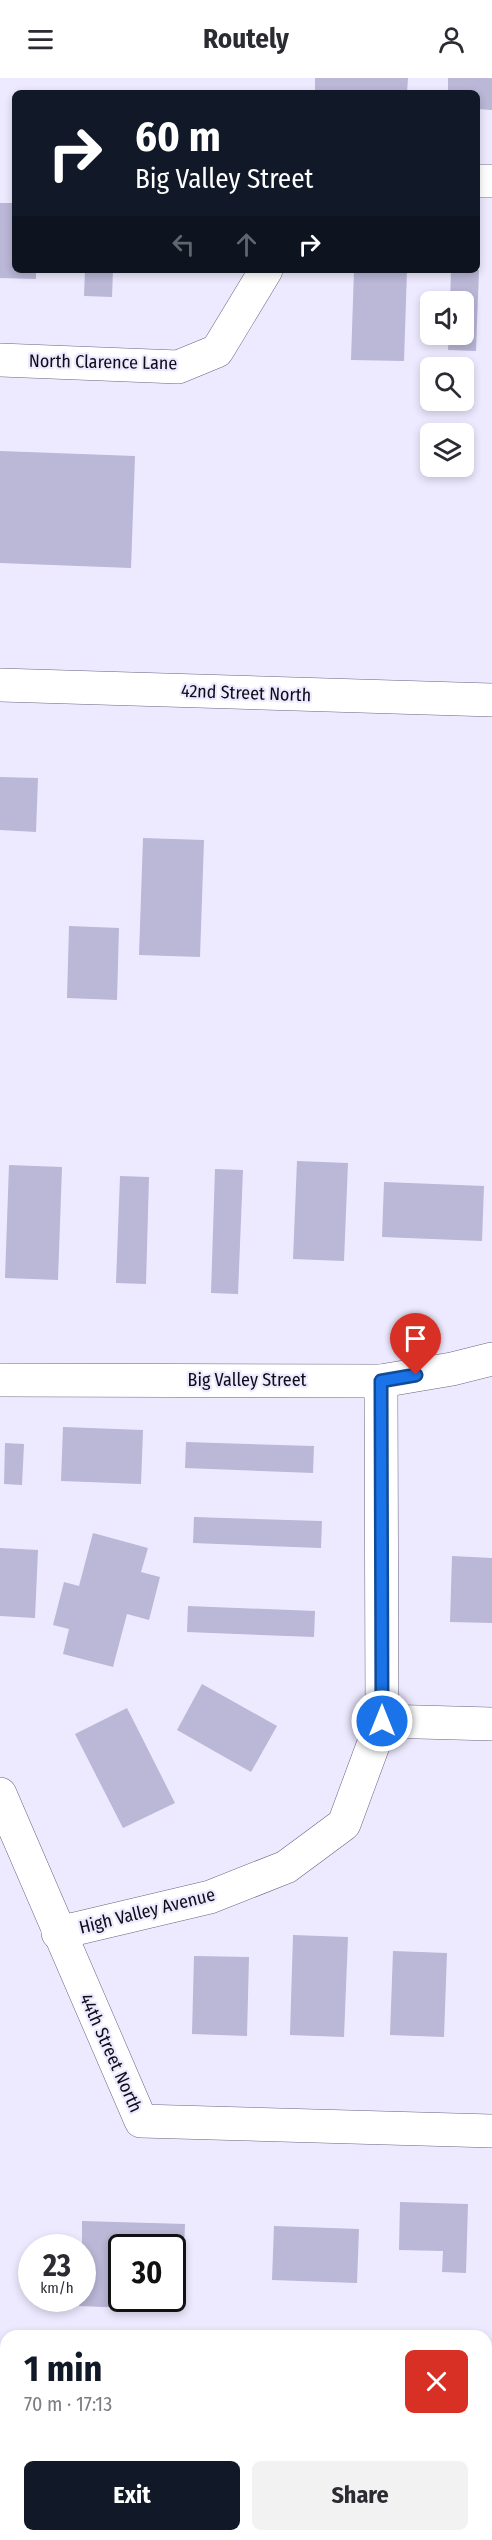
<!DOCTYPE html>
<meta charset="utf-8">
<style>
:root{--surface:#fff;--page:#f2f2f3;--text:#2b2b33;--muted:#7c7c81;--accent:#111827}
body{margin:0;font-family:"Fira Sans Condensed",sans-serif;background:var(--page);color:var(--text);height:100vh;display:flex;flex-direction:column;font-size:22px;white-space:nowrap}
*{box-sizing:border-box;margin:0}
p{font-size:20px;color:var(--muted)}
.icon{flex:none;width:33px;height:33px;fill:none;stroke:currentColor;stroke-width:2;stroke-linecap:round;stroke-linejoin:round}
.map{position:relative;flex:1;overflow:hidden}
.drawer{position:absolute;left:0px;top:2252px;width:492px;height:212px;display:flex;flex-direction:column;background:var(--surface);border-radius:18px 18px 0 0;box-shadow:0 3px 9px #0003}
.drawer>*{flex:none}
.top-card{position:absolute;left:12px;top:12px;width:468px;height:183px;border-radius:9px;box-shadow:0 3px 9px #0003;background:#111827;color:#fff;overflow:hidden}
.fabs{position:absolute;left:420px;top:213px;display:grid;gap:12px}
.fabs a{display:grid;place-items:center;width:54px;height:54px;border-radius:9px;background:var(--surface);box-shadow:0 3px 9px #0003;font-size:30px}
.speed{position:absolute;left:18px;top:2156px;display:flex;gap:12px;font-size:30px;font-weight:700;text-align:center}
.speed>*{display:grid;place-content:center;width:78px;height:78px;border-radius:50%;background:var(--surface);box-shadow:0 3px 9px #0003;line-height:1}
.speed small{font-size:15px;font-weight:400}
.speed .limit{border:3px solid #111;border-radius:9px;background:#fff;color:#111}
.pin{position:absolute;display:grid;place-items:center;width:51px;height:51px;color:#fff;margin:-62px -26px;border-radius:50% 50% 50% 0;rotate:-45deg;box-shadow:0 0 6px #0007}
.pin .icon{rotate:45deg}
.me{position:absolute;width:66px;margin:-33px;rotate:0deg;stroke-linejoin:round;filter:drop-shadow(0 0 4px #0008)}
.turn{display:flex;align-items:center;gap:21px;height:126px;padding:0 24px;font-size:27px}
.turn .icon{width:78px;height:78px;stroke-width:2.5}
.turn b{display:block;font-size:42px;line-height:51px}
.lanes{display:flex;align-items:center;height:57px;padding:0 24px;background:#0003;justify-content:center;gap:30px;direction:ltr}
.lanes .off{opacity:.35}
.round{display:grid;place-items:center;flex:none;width:63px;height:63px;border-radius:9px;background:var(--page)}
.summary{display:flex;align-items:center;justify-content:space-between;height:102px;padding:0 24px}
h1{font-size:36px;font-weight:700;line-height:45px;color:var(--accent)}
.cta{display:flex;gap:12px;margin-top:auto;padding:12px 24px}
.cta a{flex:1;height:69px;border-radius:9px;background:var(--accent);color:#fff;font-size:24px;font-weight:700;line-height:69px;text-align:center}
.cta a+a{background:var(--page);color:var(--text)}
header{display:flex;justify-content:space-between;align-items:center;height:78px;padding:0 24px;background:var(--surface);font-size:27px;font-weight:700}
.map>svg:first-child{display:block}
.green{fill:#d6d9a5}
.building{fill:#bab7d7}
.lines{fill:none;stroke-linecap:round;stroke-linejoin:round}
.minor-casing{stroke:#696481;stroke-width:34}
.minor{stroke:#fff;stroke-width:33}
.route-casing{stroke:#114b97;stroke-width:15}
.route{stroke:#1a73e8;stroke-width:10}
.labels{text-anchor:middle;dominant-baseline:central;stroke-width:4.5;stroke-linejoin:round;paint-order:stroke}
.street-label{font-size:18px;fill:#0e0c17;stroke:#edeaff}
</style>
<header><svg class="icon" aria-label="menu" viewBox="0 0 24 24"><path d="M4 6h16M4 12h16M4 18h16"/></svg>Routely<svg class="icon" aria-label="person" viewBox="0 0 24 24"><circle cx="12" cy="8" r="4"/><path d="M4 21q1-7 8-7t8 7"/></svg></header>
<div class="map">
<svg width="492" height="2462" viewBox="0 0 492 2462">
<rect width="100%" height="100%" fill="#edeaff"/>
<polygon class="green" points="0,2422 6,2425 6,2457 76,2457 87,2462 0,2462"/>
<g class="building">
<polygon points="315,0 408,0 407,15 315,15"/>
<polygon points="448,0 492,0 492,32 477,31 477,15 448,15"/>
<polygon points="0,125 15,125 15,192 36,192 36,201 0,200"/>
<polygon points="477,149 480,150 479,185 477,185"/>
<polygon points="85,192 113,192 112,219 84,218"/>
<polygon points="354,192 407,192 404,283 351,282"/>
<polygon points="451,192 479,192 476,273 448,272 449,256 464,256 464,224 450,224"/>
<polygon points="0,373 135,378 131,490 0,485"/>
<polygon points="0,699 38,700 36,754 0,752"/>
<polygon points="143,760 204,762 200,879 139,877"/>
<polygon points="69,848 119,850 117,922 67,920"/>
<polygon points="297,1083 348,1085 344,1183 293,1181"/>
<polygon points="9,1087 62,1089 58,1202 5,1200"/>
<polygon points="215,1091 243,1092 238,1216 211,1215"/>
<polygon points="120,1098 149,1099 146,1206 116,1205"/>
<polygon points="384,1104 484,1108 482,1163 382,1159"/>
<polygon points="63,1349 143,1352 141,1406 61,1403"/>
<polygon points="186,1364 314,1368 313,1395 185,1390"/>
<polygon points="5,1365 24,1366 22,1407 4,1406"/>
<polygon points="194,1439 322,1443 321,1470 193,1465"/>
<polygon points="93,1455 148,1470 141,1494 160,1499 149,1542 127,1536 113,1589 63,1576 69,1551 53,1547 64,1504 79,1508"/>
<polygon points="0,1470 38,1472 35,1540 0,1538"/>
<polygon points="452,1478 492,1480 492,1545 450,1544"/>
<polygon points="188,1528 315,1533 314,1559 187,1554"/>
<polygon points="202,1606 277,1648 251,1694 177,1652"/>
<polygon points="127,1630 175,1725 123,1750 75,1656"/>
<polygon points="293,1857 348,1859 344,1959 290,1957"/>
<polygon points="393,1873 447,1875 444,1959 390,1957"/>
<polygon points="194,1878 249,1879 247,1958 192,1956"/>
<polygon points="400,2124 468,2126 466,2195 442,2194 443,2173 399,2172"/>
<polygon points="82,2143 185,2146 183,2199 172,2198 172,2169 122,2169 122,2220 128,2220 127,2230 79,2228 79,2220 82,2220"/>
<polygon points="274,2148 359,2151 357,2205 272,2202"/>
<rect x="136" y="2457" width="42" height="5"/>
</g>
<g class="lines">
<defs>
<g id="minor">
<polyline points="477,103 492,103"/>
<polyline points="0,282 178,289 217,273 266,192"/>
<polyline points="0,607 492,622"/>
<polyline points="0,1302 381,1303 452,1291 492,1281"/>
<polyline points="382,1643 492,1646"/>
<polyline points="0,1716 141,2043 492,2053"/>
<polyline points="58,1855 210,1819 286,1789 344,1746 382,1643 381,1303"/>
</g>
</defs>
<use href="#minor" class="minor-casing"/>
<use href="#minor" class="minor"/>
</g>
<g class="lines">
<defs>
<polyline id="route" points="382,1643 381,1303 416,1297"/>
</defs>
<use href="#route" class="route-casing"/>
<use href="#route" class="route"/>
</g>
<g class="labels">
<g class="street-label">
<text transform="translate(103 284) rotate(1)">North Clarence Lane</text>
<text transform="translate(246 615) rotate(2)">42nd Street North</text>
<text x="247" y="1302">Big Valley Street</text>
<text transform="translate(147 1833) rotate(-14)">High Valley Avenue</text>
<text transform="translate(111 1975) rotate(66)">44th Street North</text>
</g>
</g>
</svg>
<div class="fabs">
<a><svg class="icon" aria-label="sound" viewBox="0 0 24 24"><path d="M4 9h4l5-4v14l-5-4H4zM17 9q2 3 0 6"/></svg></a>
<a><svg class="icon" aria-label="search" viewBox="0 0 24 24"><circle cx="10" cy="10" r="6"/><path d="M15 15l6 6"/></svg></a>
<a><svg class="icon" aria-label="layers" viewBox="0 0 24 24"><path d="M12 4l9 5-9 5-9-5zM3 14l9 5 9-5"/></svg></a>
</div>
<div class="speed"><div>23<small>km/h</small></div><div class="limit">30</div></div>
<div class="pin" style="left:416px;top:1297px;background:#d93025"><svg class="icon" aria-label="arrive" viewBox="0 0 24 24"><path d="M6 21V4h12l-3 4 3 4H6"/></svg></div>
<svg class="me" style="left:382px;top:1643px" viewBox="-20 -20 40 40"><circle r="17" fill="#1a73e8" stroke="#fff" stroke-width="3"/><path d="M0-11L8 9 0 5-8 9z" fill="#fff"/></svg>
<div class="top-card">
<div class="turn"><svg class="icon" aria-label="right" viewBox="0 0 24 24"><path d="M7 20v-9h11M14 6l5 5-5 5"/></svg><div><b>60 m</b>Big Valley Street</div></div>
<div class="lanes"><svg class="icon off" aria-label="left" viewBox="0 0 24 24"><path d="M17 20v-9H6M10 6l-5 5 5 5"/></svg><svg class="icon off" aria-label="ahead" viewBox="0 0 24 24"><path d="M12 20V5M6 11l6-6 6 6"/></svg><svg class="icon" aria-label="right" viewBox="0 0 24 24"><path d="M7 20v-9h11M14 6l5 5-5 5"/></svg></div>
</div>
<section class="drawer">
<div class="summary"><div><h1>1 min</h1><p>70 m · 17:13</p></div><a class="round" style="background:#d93025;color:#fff"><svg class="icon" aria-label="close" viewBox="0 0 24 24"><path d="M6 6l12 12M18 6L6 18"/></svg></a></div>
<div class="cta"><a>Exit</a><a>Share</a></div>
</section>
</div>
